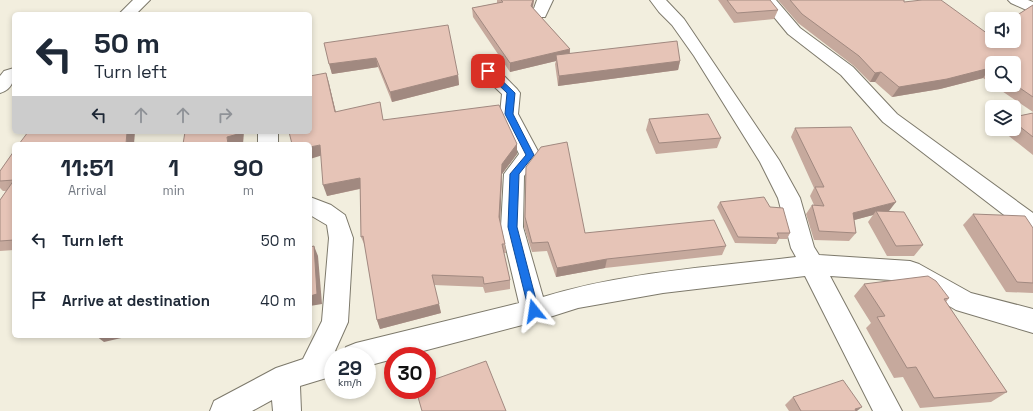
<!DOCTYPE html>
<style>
:root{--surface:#fff;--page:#f6f6f7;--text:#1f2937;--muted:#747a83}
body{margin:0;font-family:"Space Grotesk",sans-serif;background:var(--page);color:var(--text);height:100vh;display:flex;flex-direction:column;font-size:15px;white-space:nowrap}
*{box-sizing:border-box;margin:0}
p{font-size:13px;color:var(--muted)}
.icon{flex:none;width:22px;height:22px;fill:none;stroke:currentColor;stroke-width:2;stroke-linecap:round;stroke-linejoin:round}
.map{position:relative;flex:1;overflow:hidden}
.side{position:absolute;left:12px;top:142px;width:300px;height:196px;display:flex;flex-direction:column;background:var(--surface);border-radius:6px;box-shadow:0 2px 6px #0003}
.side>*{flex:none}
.hud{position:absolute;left:12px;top:12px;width:300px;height:122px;border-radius:6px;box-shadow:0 2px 6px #0003;background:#fff;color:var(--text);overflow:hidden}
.tools{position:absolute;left:985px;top:12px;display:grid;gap:8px}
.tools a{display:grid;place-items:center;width:36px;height:36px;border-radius:6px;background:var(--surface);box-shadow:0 2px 6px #0003;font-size:20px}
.speed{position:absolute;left:324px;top:347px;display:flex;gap:8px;font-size:20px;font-weight:700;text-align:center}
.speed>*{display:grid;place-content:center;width:52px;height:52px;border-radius:50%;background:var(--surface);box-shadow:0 2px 6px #0003;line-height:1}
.speed small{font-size:10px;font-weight:400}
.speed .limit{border:6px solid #d22;background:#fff;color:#111}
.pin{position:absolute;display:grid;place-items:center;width:34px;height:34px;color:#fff;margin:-17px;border-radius:8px;box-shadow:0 2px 6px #0006}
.me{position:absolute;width:44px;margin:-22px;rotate:345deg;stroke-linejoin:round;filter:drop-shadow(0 0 3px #0008)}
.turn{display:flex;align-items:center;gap:14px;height:84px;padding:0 16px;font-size:18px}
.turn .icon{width:52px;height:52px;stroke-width:2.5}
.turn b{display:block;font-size:28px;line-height:34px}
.lanes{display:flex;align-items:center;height:38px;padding:0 16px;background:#0003;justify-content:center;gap:20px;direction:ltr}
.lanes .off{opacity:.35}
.eta{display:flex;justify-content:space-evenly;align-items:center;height:68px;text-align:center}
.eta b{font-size:24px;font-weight:800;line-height:28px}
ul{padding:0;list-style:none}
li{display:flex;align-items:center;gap:12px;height:60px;padding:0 16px}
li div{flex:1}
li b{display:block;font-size:15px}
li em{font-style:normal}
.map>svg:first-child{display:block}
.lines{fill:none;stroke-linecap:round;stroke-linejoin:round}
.minor-casing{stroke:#7d796b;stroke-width:2}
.minor{fill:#fff;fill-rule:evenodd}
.wall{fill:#c6a99d}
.shaded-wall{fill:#a18980}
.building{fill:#e6c4b7;stroke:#a18980}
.route{fill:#1a73e8;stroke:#114b97}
</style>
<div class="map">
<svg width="1033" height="411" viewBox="0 0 1033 411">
<rect width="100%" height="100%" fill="#f2eede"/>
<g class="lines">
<defs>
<g id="minor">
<polygon points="133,0 150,0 136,14 119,14"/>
<polygon points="537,0 553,0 545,17 535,17 532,14"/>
<path d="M 650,0 L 666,0 L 684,19 L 779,160 L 800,198 L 814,247 L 819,255 L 910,261 L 919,264 L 971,293 L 1033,309 L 1033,333 L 956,310 L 906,281 L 830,276 L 902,411 L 873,411 L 805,276 L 663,293 L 578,308 L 534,322 L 404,356 L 393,356 L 393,359 L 367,366 L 367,356 L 333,356 L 333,376 L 300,386 L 301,411 L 273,411 L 272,400 L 252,411 L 210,411 L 214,401 L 276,368 L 303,359 L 322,321 L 329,238 L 327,225 L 310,215 L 310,197 L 331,205 L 345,215 L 353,238 L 348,322 L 335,351 L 343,355 L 346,347 L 356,343 L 519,303 L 501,227 L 504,174 L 519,154 L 500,114 L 502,94 L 482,75 L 479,71 L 482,67 C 497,64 507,80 517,89 L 520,93 L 518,114 L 540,155 L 524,176 L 523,227 L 543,297 C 624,272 712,267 796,257 L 791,248 L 778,198 L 760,162 L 694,56 L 672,25 L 659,12 Z"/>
<polygon points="760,0 776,0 800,28 853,67 897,114 1033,213 1033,234 1025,231 883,122 841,75 788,34"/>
<polygon points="1008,0 1028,0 1033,2 1033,13 1011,3"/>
<path d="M 14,68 C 14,80 13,89 0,93 L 0,76 L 4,71 Z"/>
<rect x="258" y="132" width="20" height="12"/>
</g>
</defs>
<use href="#minor" class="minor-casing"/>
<use href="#minor" class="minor"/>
</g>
<g class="wall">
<polygon points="497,0 534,0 533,8 570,49 570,53 680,61 678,70 558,86 555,64 556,61 510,72 473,17 472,8 497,3"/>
<polygon points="718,0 770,0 778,10 774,19 734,23"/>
<polygon points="778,0 904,0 904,2 988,34 1033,5 1033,112 993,85 1014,85 1014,63 992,63 992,84 983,78 940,89 892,97 875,82 870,82 854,66 798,23"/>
<polygon points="324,43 458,75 459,85 392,102 378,67 332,74"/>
<polygon points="326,73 336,112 517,144 517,154 502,174 500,220 505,244 506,253 504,253 510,280 510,289 485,293 483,287 434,285 441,313 380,329 377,320 365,246 361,237 360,189 327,196"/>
<polygon points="1033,113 1033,155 1000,129 1014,129 1014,117"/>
<polygon points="649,119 721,138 717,148 656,154 646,130"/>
<polygon points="795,128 889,211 886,212 923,245 914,256 887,256 868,222 873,215 854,220 856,233 849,241 814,240 806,214 812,205 814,205 810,196 814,188 791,137"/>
<polygon points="14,151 14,250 0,251 0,200 6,191 3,191 0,188 0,171"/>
<polygon points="526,167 585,233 726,246 722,255 605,268 556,277 547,251 532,252 524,227"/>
<polygon points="720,202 770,207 790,233 787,239 779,239 776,244 735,243 717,207"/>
<polygon points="973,214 1033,228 1033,293 1006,292 963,225"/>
<polygon points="864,284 949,298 946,302 1007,392 991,402 920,408 903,377 894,378 866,328 871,323 854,296"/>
<polygon points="793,397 857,411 789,411 785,405"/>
</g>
<g class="shaded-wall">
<polygon points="533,0 534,0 531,15 531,6"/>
<polygon points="570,49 569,58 556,55 556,61 510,72 510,63"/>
<polygon points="376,58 378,67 332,74 329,64"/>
<polygon points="680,61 678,70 558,86 559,76"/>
<polygon points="990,68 983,78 940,89 892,97 899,87"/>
<polygon points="881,72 875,82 870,82 875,73"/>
<polygon points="326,73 329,83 338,122 335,112"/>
<polygon points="458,75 459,85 392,102 390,92"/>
<polygon points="127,132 135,132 134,144 126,144"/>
<polygon points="238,132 244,132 243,144 228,144 227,137"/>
<polygon points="517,144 517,154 502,174 500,227 499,217 502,164"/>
<polygon points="320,145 323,155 310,159 310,147"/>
<polygon points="360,178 363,188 327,196 323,185"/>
<polygon points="896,202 889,211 878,214 876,211 873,215 847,222 853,213"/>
<polygon points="314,246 318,256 322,304 310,306 310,296"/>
<polygon points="607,259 605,268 556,277 557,268"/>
<polygon points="439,304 441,313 380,329 377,320"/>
<polygon points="96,336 130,336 104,342"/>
<polygon points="862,407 857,411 853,411 855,409"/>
</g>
<g class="building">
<polygon points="501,0 533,0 531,6 570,49 510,63 472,8 503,2"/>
<polygon points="727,0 770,0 778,10 737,13"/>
<polygon points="790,0 904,0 904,2 922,0 941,0 988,34 992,32 992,41 1014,41 1014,19 1011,19 1033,5 1033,97 1014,84 1014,63 992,63 992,69 990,68 947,79 899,87 881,72 875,73 859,56 802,14"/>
<polygon points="448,25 458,75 390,92 376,58 329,64 324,43"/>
<polygon points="677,41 680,61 559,76 556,55"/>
<polygon points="326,73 335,112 380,102 383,120 499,105 517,144 502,164 499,217 505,244 502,244 510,280 484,284 483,277 432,275 439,304 377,320 363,236 361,237 360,178 323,185 320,145 310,147 310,144 292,144 289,132 310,132 310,76"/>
<polygon points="1033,113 1033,137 1014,122 1014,117"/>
<polygon points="708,114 721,138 659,143 649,119"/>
<polygon points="851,127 896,202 853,213 856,233 819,231 812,205 824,206 815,187 824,187 795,128"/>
<polygon points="28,132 127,132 126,144 19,144"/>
<polygon points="185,132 238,132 238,134 227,137 228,144 183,144"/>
<polygon points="567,142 585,233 714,220 726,246 607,259 557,268 548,242 532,243 525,217 526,167 541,147"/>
<polygon points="14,151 14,240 0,241 0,200 14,180 0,181 0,171"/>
<polygon points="764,197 770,207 783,208 790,233 777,233 779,238 738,237 720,202"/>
<polygon points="876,211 904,212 923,245 896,246"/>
<polygon points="973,214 1025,216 1033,228 1033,283 1017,282"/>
<polygon points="314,246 317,294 310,296 310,247"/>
<polygon points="928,276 936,281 949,298 944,299 1007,392 934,398 916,367 907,368 877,317 885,316 864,284"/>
<polygon points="486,361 506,411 422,411 416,390 427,390 427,382"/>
<polygon points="843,380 862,407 855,409 856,411 801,411 793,397"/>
</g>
<polygon class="route" points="485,69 490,69 515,93 513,114 534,155 519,174 517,227 539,311 538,314 530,314 529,311 508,227 510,174 526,155 505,114 507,93 485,72"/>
</svg>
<div class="tools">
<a><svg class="icon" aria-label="sound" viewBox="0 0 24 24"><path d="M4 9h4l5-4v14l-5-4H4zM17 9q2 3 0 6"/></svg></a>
<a><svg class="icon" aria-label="search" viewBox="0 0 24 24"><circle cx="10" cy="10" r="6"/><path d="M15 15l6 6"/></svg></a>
<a><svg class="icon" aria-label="layers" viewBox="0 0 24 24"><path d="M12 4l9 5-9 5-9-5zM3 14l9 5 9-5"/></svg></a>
</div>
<div class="speed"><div>29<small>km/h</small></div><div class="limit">30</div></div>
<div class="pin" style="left:488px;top:71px;background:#d93025"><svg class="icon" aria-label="arrive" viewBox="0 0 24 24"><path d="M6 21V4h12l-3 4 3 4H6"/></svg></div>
<svg class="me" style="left:534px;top:311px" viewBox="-20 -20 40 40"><path d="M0-17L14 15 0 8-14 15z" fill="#1a73e8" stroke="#fff" stroke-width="4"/></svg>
<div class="hud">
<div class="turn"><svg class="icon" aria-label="left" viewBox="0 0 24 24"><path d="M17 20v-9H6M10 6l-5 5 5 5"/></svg><div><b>50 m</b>Turn left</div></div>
<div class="lanes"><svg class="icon" aria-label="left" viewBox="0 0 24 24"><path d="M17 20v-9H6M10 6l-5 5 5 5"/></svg><svg class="icon off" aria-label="ahead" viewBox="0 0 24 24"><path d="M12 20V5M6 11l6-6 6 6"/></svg><svg class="icon off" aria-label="ahead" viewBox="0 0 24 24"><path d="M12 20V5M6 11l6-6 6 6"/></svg><svg class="icon off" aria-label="right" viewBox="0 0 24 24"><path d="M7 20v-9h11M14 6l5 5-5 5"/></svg></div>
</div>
<section class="side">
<div class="eta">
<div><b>11:51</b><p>Arrival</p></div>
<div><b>1</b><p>min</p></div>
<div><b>90</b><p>m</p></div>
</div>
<ul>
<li><svg class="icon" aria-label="left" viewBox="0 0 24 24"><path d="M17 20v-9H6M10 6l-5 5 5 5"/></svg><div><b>Turn left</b></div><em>50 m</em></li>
<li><svg class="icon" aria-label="arrive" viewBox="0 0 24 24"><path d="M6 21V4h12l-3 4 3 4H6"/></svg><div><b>Arrive at destination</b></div><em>40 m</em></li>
</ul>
</section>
</div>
